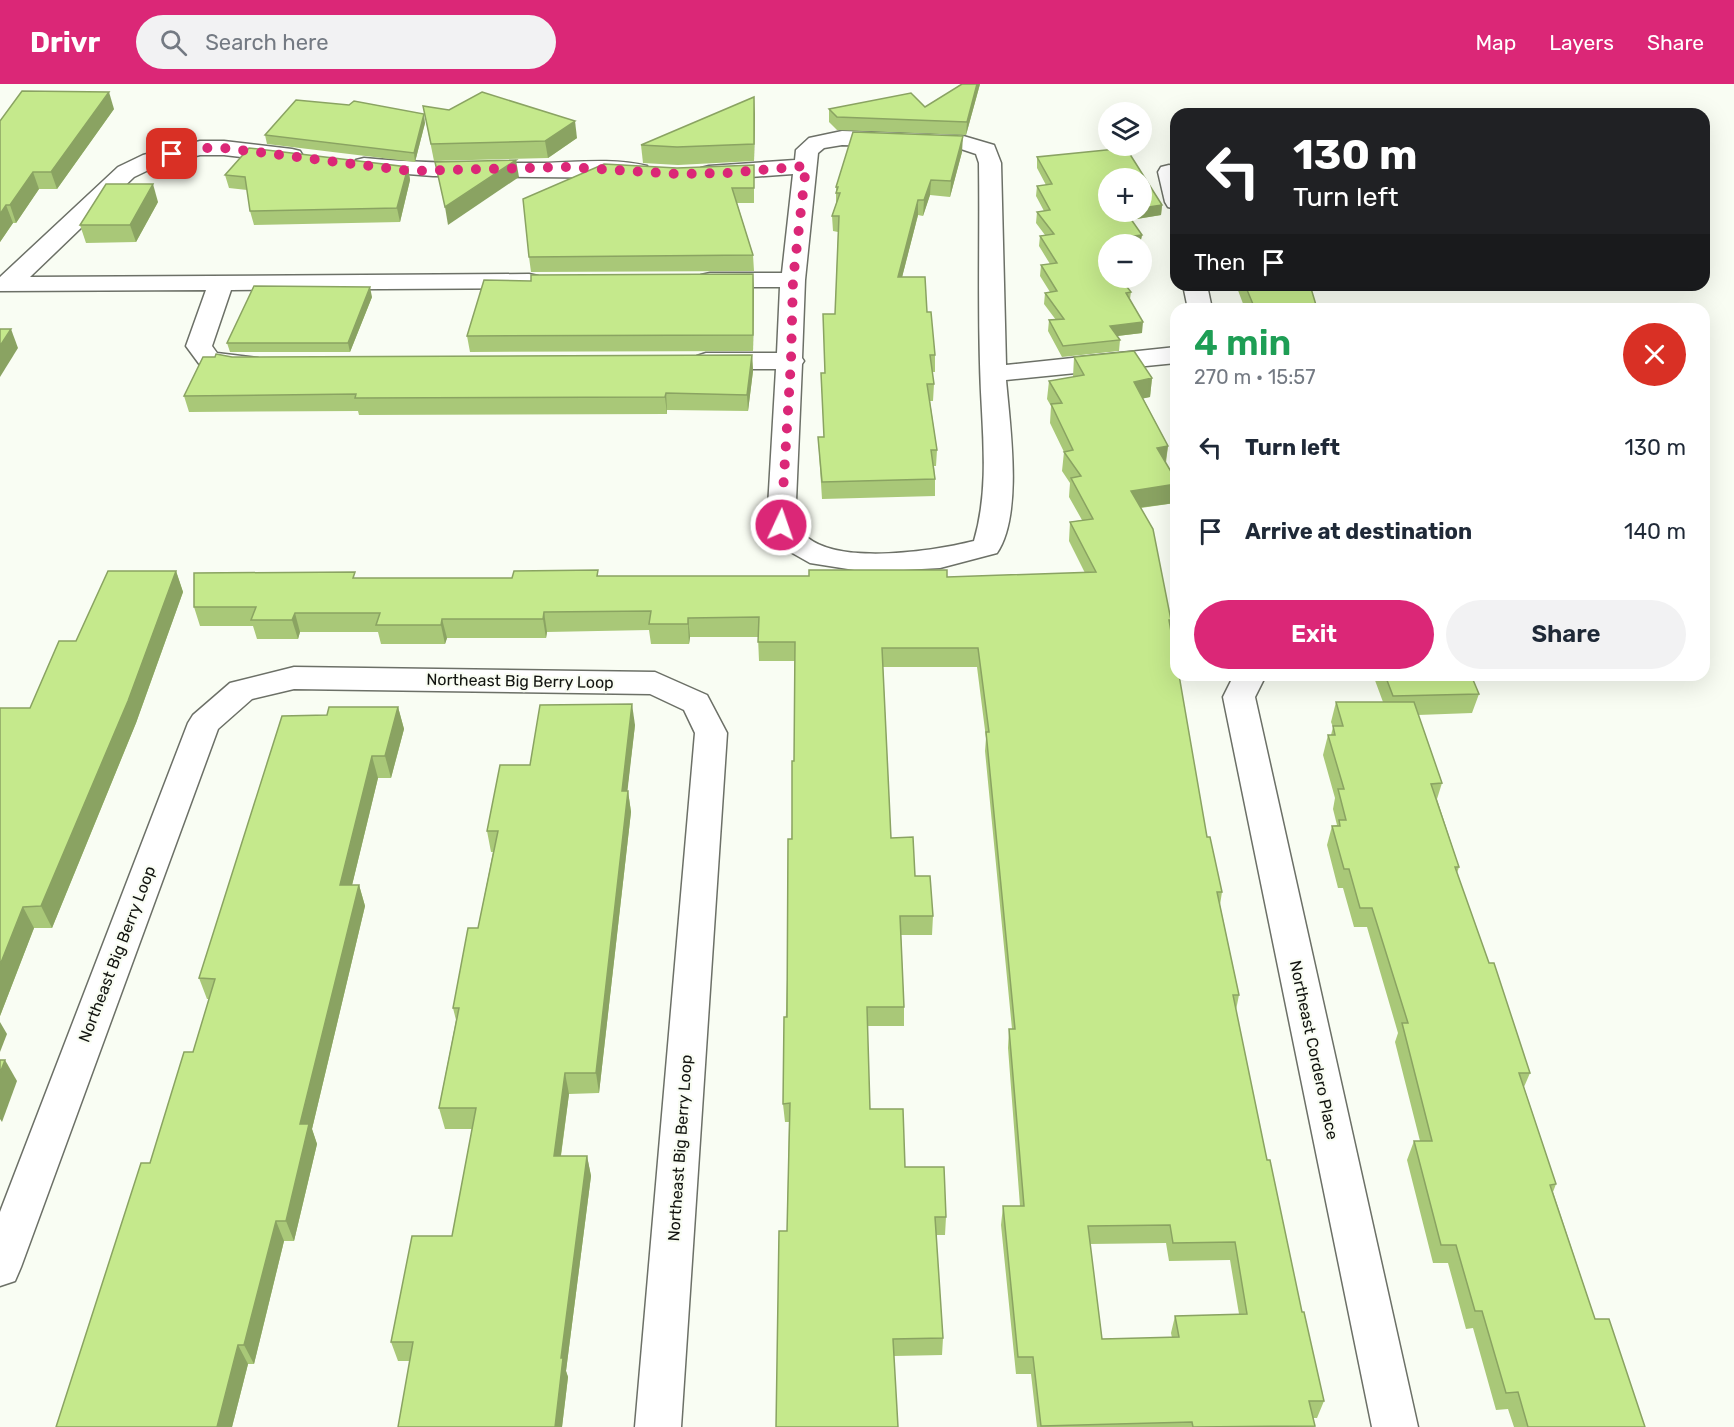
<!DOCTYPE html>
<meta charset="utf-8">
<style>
:root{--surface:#fff;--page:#f2f2f3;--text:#1f2937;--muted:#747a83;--accent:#db2777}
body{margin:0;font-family:Rubik,sans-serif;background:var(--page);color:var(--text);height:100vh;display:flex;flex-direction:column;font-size:22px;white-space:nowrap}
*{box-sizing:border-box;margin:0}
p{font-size:20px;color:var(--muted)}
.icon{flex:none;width:33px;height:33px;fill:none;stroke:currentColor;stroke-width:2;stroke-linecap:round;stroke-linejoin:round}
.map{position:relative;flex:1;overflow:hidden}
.details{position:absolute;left:1170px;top:219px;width:540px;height:378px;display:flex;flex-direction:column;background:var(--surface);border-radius:18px;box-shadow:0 6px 24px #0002}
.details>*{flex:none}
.guide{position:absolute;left:1170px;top:24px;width:540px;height:183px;border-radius:18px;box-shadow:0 6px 24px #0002;background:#202124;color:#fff;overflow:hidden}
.tools{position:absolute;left:1098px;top:18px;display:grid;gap:12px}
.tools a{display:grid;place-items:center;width:54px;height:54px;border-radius:50%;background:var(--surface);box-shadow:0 6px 24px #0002;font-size:30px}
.pin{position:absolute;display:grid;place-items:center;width:51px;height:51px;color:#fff;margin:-26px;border-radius:12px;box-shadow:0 3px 9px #0006}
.me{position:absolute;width:66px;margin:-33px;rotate:3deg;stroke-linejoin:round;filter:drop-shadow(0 0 4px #0008)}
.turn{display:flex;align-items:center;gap:21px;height:126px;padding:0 24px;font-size:27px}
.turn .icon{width:78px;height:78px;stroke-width:2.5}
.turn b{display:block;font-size:42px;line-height:51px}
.then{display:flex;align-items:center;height:57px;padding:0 24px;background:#0003;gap:12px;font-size:22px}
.round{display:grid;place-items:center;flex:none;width:63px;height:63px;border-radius:32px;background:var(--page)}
.headline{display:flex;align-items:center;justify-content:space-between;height:102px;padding:0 24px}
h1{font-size:36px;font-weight:600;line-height:45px;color:#1e9e55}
.button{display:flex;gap:12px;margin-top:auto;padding:12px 24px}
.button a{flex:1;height:69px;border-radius:36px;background:var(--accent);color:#fff;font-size:24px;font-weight:600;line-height:69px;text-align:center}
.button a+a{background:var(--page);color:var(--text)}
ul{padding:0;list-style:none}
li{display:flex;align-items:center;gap:18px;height:84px;padding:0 24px}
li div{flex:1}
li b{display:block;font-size:22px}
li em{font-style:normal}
header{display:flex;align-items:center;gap:36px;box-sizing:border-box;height:84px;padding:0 30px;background:var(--accent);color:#fff}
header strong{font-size:28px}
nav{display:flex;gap:33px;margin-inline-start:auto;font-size:21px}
.search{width:420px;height:54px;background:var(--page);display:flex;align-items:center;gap:15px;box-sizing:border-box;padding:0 21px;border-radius:33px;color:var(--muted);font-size:22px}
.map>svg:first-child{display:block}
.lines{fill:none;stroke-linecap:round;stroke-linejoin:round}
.street-casing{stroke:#6c7067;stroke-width:3}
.street{fill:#fff;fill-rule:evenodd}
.wall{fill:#a9c878;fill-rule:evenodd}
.shaded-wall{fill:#8aa362}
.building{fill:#c5e98c;stroke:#8aa362;stroke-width:1.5;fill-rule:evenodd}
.route{stroke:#db2777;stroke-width:10;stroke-dasharray:0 18}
.labels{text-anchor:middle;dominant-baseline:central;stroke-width:4.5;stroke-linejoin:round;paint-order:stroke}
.street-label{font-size:16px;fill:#121410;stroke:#f9fdf3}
</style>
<header>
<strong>Drivr</strong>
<div class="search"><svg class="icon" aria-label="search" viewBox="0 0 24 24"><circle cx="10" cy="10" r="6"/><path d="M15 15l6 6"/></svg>Search here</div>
<nav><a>Map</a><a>Layers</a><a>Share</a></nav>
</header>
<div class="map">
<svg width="1734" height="1343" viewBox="0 0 1734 1343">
<rect width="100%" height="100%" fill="#f9fdf3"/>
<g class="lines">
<defs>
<g id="street">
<path d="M 842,47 L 960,51 L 994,61 L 1001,79 L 1006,281 L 1176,263 L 1176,279 L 1006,296 C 1010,342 1023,431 997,469 L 940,484 L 867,488 L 810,479 L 787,466 L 767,441 L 776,285 L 706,285 L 697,282 L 693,277 L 697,272 L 706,269 L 777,269 L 780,203 L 710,203 L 701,201 L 698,196 L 701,191 L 710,189 L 782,189 L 793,90 L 709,96 L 701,94 L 698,89 L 701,84 L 709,82 L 795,76 L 796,66 L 809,54 ZM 842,61 L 958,64 L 976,70 L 979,79 C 980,146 978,213 980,280 C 981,340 991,399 974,457 C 934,467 842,481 808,454 C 803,450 799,444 795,440 L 802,280 L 804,277 L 802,274 L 805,196 L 818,69 L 824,64 Z"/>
<polygon points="200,57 224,57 292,65 300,67 303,72 300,77 292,79 224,71 200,71 159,81 134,93 30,193 529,190 538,192 541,197 538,202 529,204 231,206 212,262 217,269 258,274 262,279 258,284 249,287 200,281 186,262 206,206 0,207 0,193 118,83 143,71"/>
<path d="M 364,74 C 424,80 484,79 545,79 C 578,78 615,74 647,82 L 650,87 L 647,92 L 639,94 L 433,92 L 356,86 L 353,81 L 356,76 Z"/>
<polygon points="1169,81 1176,83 1176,125 1168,123 1165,118 1158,88 1161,83"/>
<polygon points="1183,201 1207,201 1212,225 1188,225"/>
<polygon points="294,583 655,588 707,611 727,649 681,1343 635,1343 695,649 684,626 650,610 294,605 252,615 218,645 21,1183 15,1197 0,1202 0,1128 188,639 193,631 230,599"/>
<polygon points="1234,591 1266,591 1255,613 1418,1343 1372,1343 1223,613"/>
</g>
</defs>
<use href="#street" class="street-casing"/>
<use href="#street" class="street"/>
</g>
<g class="wall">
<polygon points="980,0 966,51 837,46 829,38 829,25 925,23"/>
<polygon points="423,22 577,54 548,74 434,77"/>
<polygon points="114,25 57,105 39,105 16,139 13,139 0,158 0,37"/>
<polygon points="755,30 754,77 678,81 643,79 641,61"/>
<polygon points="425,39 415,78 267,60 265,51"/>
<polygon points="962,68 950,113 930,111 923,132 918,131 902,193 927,228 935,271 935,288 932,288 934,300 933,317 930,317 937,366 936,382 934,382 935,395 935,412 822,415 818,353 824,353 821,289 825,289 835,230 838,148 833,147 832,132 836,120 836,103"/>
<polygon points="1037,73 1162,121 1161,131 1131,136 1142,151 1140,160 1108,160 1108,194 1131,208 1130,215 1142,249 1117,252 1120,256 1119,267 1062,273 1048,247 1049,236 1056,236 1044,220 1045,209 1050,208 1040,192 1041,181 1050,180 1039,162 1040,152 1045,151 1036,139 1037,128 1044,127 1036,112 1037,102 1046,101 1037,84"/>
<polygon points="408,83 410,96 400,138 254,141 250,127 247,106 229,104 225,91"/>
<polygon points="754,96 754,119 737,119 753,171 754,187 531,188 529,173"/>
<polygon points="158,118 136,158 86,159 80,141"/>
<polygon points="1236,201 1310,201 1316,221 1341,225 1245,225"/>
<polygon points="754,205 753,267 470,268 467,252"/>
<polygon points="372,213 350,268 230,268 227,259"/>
<polygon points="752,271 753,287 748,327 667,326 667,330 359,331 358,327 189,328 184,312 232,273"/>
<path d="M 1074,273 L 1152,294 L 1150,313 L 1143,314 L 1168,362 L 1166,379 L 1175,419 L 1141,424 L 1171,536 L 1170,544 L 1207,753 L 1222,808 L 1220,821 L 1239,911 L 1236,926 L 1267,1076 L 1302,1228 L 1324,1317 L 1317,1334 L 1313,1334 L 1315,1343 L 1037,1343 L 1031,1290 L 1016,1290 L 1001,1141 L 1003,1122 L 1020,1122 L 1008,964 L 1009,945 L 1012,945 L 985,667 L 986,654 L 977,583 L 883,583 L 891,754 L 915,792 L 933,832 L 932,851 L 901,851 L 904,923 L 904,942 L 867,942 L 870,1025 L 905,1083 L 946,1133 L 945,1151 L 936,1151 L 943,1254 L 942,1271 L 894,1272 L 787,1147 L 789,1038 L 785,1038 L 783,1020 L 794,677 L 795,577 L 759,577 L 758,553 L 690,553 L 689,560 L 651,560 L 649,546 L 547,548 L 546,554 L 447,554 L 445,560 L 381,560 L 378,548 L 300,548 L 298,555 L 257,555 L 253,542 L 200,542 L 194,523 L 356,494 L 512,494 L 599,492 L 947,493 L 1085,489 L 1069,457 L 1070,438 L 1082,436 L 1069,413 L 1070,399 L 1062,387 L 1064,368 L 1050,339 L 1051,322 L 1047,315 L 1049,297 L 1073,293 ZM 1166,1159 L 1169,1177 L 1230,1176 L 1239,1230 L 1175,1232 L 1171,1249 L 1172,1254 L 1102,1255 L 1090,1160 Z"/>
<polygon points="176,487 183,508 136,639 52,844 34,844 0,932 0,624 30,624 76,557"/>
<polygon points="1373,591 1471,591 1479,610 1472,629 1418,631 1442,699 1437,715 1459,783 1457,789 1489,879 1530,989 1524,1003 1556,1100 1553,1108 1595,1235 1645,1343 1514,1343 1508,1325 1496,1326 1473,1244 1466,1245 1448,1179 1433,1179 1407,1076 1414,1057 1420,1057 1395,958 1398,949 1367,843 1354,843 1343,804 1338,804 1327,761 1332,742 1337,741 1333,725 1335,714 1323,671 1328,651 1331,651 1333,643 1331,638 1336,618 1383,618"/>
<polygon points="398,623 404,645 391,694 378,694 352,801 359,801 365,822 312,1045 317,1060 294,1157 284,1157 254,1280 248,1280 232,1343 56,1343 150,1079 193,968 209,915 207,915 199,894 327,631"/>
<polygon points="635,641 627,707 628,707 631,728 599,1009 569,1010 561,1072 587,1072 591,1092 566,1287 568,1293 562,1343 398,1343 410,1277 398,1277 391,1258 452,1152 472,1045 445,1045 439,1024 456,936 453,924 478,844 493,768 491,768 487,747 530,681"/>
</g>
<g class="shaded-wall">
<polygon points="977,0 980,0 966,51 967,38"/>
<polygon points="109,8 114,25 57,105 51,88"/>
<polygon points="754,13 755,30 754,77"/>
<polygon points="424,30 425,39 415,78 414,69"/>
<polygon points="575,37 577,54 548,74 545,57"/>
<polygon points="963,52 962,68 950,113 951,97"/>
<polygon points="516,76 519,93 448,141 445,123"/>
<polygon points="408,83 410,96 400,138 397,124"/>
<polygon points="33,88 39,105 16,139 10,121"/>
<polygon points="931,96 930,111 923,132 924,116"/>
<polygon points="153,100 158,118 136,158 130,141"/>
<polygon points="918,116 918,131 898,209 898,193"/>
<polygon points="6,121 13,139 0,158 0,130"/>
<polygon points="1162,121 1161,131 1124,137 1125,128 1142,128 1142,124"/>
<polygon points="1142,151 1140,160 1124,160 1125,153"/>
<polygon points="1144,178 1142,189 1142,179"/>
<polygon points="753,190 754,205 753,267"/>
<polygon points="370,203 372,213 350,268 348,259"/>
<polygon points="1143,238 1142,249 1109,253 1110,242"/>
<polygon points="11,245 18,264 0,293 0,262"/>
<polygon points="752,271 753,287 748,327 747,311"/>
<polygon points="1152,294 1150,313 1132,317 1134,298"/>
<polygon points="666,309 667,326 667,330 665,313"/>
<polygon points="1168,362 1165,381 1157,364"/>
<polygon points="1176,400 1175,419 1129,425 1131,407"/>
<polygon points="176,487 183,508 136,639 52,844 41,822"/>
<polygon points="544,528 547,548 546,554 543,535"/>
<polygon points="295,529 300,548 298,555 292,536"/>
<polygon points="688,534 690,553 689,560 688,540"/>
<polygon points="442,535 447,554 445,560 441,541"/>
<polygon points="632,620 635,641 625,728 622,707"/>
<polygon points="398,623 404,645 391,694 385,672"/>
<polygon points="372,672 378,694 347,822 340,801"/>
<polygon points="628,707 631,728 599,1009 596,989"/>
<polygon points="359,801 365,822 312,1045 317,1060 294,1157 286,1137 300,1040"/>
<polygon points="23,823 34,844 0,932 0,881"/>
<polygon points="0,938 7,950 0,968"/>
<polygon points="5,976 17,997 2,1038 0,1035 0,989"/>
<polygon points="565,989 569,1010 558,1092 554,1072"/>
<polygon points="587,1072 591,1092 566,1287 568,1293 562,1343 555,1343 561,1274"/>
<polygon points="276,1137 284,1157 254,1280 244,1261"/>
<polygon points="238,1261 248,1280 232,1343 217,1343"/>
</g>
<g class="building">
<polygon points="962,0 977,0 967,38 837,33 829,25 911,9 925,23"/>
<polygon points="22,7 109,8 51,88 33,88 10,121 6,121 0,130 0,37"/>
<polygon points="482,8 575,37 545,57 431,60 423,22 449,26"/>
<polygon points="754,13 754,60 677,63 641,61"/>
<polygon points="296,16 349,21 354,17 424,30 414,69 265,51"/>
<polygon points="853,48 963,52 951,97 931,96 924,116 918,116 898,193 925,193 927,228 931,228 935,271 930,271 934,300 927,300 937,366 931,366 935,395 822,398 818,353 824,353 821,289 825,289 823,230 835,230 839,132 832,132 840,109 836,109 838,103 836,103"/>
<polygon points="249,64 408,83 397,124 250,127 245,93 225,91"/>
<polygon points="1126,64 1162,121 1142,124 1142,94 1108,94 1108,128 1126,128 1142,151 1125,153 1131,160 1108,160 1108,194 1120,194 1131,208 1126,209 1143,238 1110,242 1120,256 1063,262 1049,236 1064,235 1045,209 1057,207 1041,181 1057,179 1040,152 1054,150 1037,128 1050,126 1037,102 1052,100 1037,73"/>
<polygon points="516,76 445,123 435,78"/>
<polygon points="604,80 677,84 754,81 754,104 732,104 753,171 529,173 523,115"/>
<polygon points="106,100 153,100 130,141 80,141"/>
<polygon points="753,190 753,251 467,252 484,196 531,197 531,191"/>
<polygon points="1245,201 1310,201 1316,221 1340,221 1341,225 1255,225"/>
<polygon points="254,202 370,203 348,259 227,259"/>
<polygon points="0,245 11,245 0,262"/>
<path d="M 1134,267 L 1152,294 L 1134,298 L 1168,362 L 1157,364 L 1176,396 L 1176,400 L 1131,407 L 1153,445 L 1171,536 L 1169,536 L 1176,577 L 1176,591 L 1179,591 L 1207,753 L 1210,753 L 1222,808 L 1217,808 L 1239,911 L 1233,911 L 1267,1076 L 1270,1076 L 1302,1228 L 1304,1228 L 1324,1317 L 1309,1317 L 1315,1342 L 1193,1343 L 1192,1338 L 1041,1342 L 1033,1273 L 1018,1273 L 1003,1122 L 1024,1122 L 1009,945 L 1015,945 L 986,648 L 989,648 L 978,564 L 882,564 L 891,754 L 913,753 L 915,792 L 930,792 L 933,832 L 900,832 L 904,923 L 867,923 L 870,1025 L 903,1025 L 905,1083 L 944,1083 L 946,1133 L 935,1133 L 943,1254 L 893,1255 L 898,1343 L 776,1343 L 779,1147 L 787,1147 L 790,1019 L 783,1020 L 784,933 L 787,933 L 788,755 L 792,755 L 792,677 L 794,677 L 795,558 L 758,558 L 759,533 L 688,534 L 688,540 L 649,540 L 651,527 L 544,528 L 543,535 L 442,535 L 441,541 L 376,541 L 380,529 L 295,529 L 292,536 L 251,536 L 256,523 L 194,523 L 194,489 L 355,488 L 353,494 L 512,494 L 514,487 L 598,486 L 597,492 L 809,492 L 809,486 L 947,486 L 947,493 L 1096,488 L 1070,438 L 1093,435 L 1071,394 L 1081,392 L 1064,368 L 1073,366 L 1051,320 L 1062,319 L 1049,297 L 1084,291 L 1074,273 ZM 1170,1141 L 1173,1159 L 1235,1158 L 1247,1230 L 1175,1232 L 1179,1253 L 1102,1255 L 1088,1142 Z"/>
<polygon points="216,270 232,273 752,271 747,311 666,309 665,313 355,314 356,310 184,312 203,273 215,273"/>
<polygon points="108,487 176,487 128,617 41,822 23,823 0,881 0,624 30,624 59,557 76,557"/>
<polygon points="1385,591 1471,591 1479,610 1393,612"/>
<polygon points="1336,618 1414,618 1442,699 1431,700 1459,783 1455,783 1489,879 1494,879 1530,989 1519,989 1556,1100 1550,1101 1595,1235 1609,1235 1645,1343 1528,1343 1518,1308 1506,1309 1482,1227 1475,1227 1456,1161 1441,1161 1414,1057 1432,1057 1402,939 1408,939 1372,824 1360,824 1349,785 1344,785 1332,742 1340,742 1339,736 1346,736 1338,705 1344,705 1328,651 1335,651 1333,642 1343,642"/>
<polygon points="632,620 622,707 628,707 596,989 565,989 554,1072 587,1072 561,1274 563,1274 555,1343 398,1343 413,1258 391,1258 412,1152 452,1152 476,1024 439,1024 459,924 453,924 468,844 478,844 498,747 487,747 500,681 530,681 540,621"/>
<polygon points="329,623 398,623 385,672 372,672 340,801 359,801 300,1040 309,1040 286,1137 276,1137 244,1261 238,1261 217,1343 56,1343 141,1079 150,1079 184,968 193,968 215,895 199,894 282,632 327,631"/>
<polygon points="0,976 5,976 0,989"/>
</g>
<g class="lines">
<polyline class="route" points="172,70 200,64 224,64 410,87 566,83 678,90 727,89 806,82 793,196 791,277 781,441"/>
</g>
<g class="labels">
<g class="street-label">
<text transform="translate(520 597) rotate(1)">Northeast Big Berry Loop</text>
<text transform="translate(117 870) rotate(-69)">Northeast Big Berry Loop</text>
<text transform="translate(1314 966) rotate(78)">Northeast Cordero Place</text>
<text transform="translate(680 1064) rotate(-86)">Northeast Big Berry Loop</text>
</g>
</g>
</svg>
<div class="tools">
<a><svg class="icon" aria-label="layers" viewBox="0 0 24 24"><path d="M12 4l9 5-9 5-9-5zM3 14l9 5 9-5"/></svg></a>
<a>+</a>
<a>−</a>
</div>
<div class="pin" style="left:172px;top:70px;background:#d93025"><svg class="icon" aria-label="arrive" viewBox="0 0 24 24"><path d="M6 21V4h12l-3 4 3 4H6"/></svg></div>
<svg class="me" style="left:781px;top:441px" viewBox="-20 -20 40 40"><circle r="17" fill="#db2777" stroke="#fff" stroke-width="3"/><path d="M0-11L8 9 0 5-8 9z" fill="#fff"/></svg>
<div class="guide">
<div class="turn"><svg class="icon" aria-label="left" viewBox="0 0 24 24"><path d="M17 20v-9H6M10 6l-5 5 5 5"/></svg><div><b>130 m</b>Turn left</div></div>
<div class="then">Then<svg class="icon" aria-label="arrive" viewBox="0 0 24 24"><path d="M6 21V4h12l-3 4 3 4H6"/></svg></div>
</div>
<section class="details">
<div class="headline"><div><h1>4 min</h1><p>270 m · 15:57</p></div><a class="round" style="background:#d93025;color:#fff"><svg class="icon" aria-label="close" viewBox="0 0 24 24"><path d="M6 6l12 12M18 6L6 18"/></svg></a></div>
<ul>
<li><svg class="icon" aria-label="left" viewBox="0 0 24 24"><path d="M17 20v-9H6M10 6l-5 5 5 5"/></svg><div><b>Turn left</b></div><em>130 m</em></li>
<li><svg class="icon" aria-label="arrive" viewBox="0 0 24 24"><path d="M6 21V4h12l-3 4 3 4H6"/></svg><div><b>Arrive at destination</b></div><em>140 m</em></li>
</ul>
<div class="button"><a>Exit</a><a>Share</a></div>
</section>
</div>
